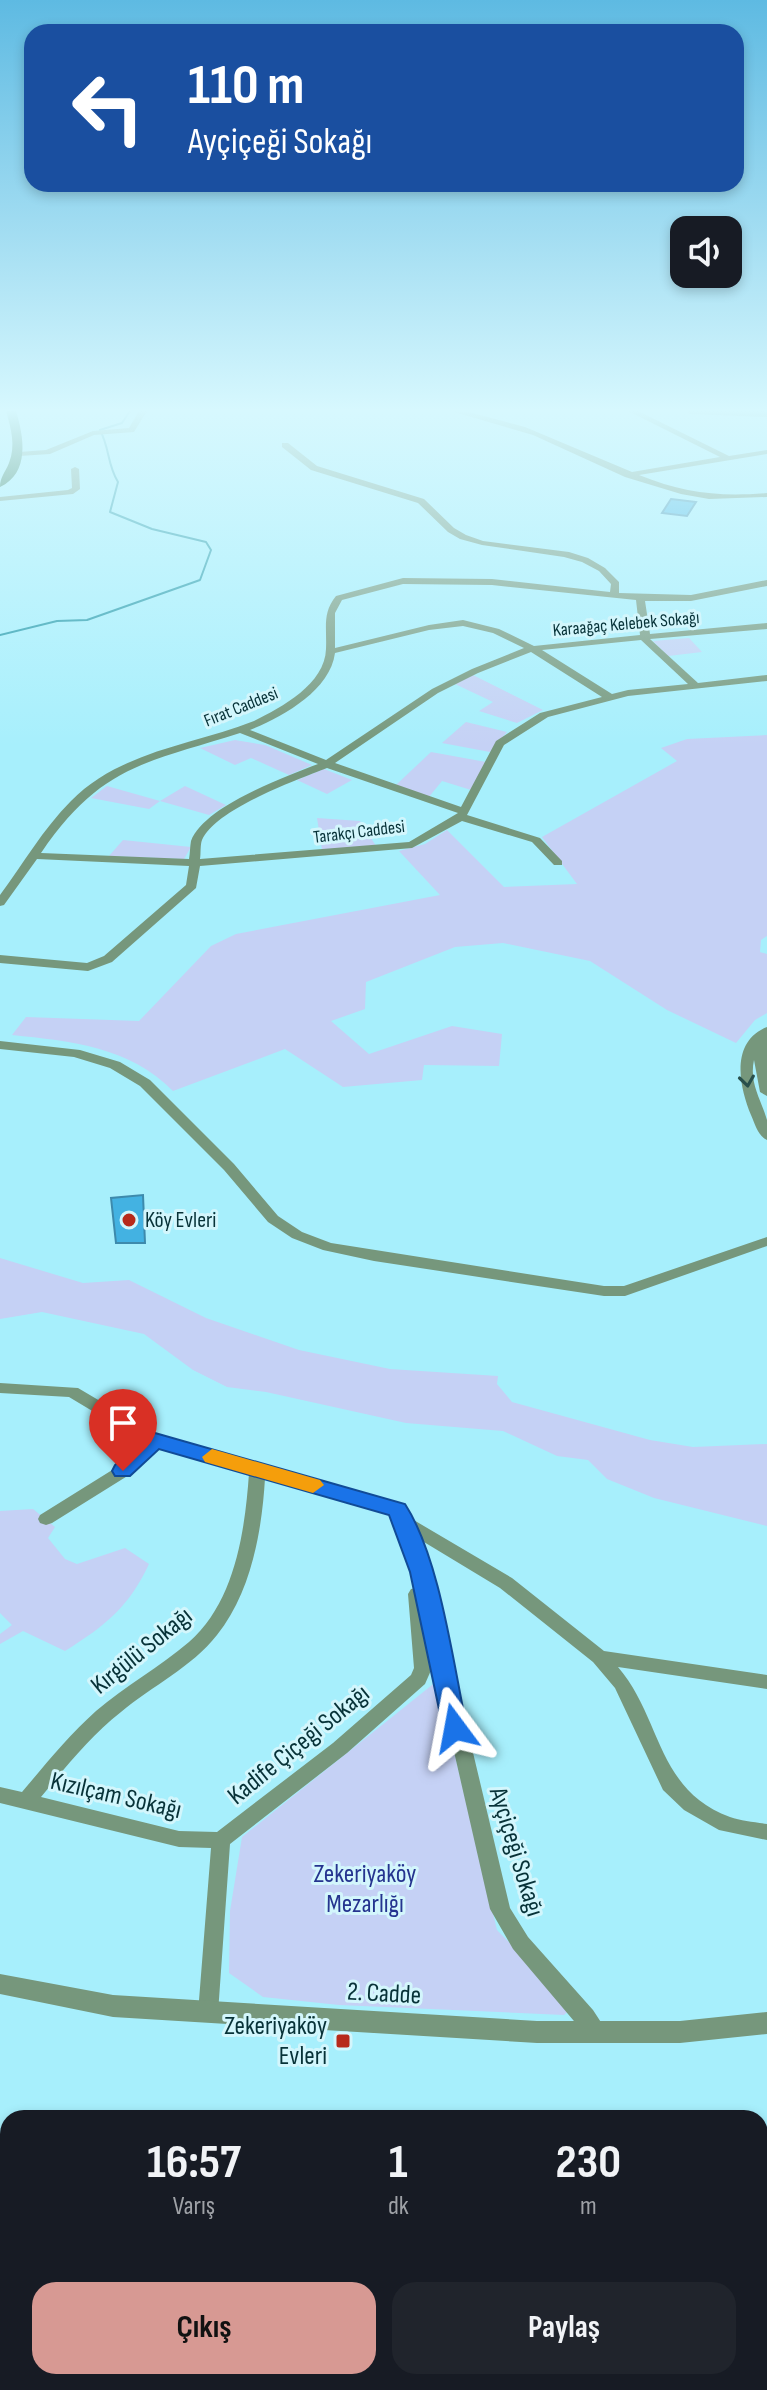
<!DOCTYPE html>
<html lang="tr">
<meta charset="utf-8">
<style>
:root{--surface:#171b24;--page:#20242c;--text:#f1f3f6;--muted:#9ea1a6;--accent:#d79993}
body{margin:0;font-family:"Sofia Sans Condensed",sans-serif;background:var(--page);color:var(--text);height:100vh;display:flex;flex-direction:column;font-size:30px;white-space:nowrap}
*{box-sizing:border-box;margin:0}
p{font-size:26px;color:var(--muted)}
.icon{flex:none;width:44px;height:44px;fill:none;stroke:currentColor;stroke-width:2;stroke-linecap:round;stroke-linejoin:round}
.map{position:relative;flex:1;overflow:hidden}
.details{position:absolute;left:0px;top:2110px;width:768px;height:280px;display:flex;flex-direction:column;background:var(--surface);border-radius:24px 24px 0 0;box-shadow:0 4px 12px #0003}
.details>*{flex:none}
.guide{position:absolute;left:24px;top:24px;width:720px;height:168px;border-radius:24px;box-shadow:0 4px 12px #0003;background:#1a4fa0;color:#fff;overflow:hidden}
.buttons{position:absolute;left:670px;top:216px;display:grid;gap:16px}
.buttons a{display:grid;place-items:center;width:72px;height:72px;border-radius:16px;background:var(--surface);box-shadow:0 4px 12px #0003;font-size:40px}
.pin{position:absolute;display:grid;place-items:center;width:68px;height:68px;color:#fff;margin:-82px -34px;border-radius:50% 50% 50% 0;rotate:-45deg;box-shadow:0 0 8px #0007}
.pin .icon{rotate:45deg}
.me{position:absolute;width:88px;margin:-44px;rotate:347deg;stroke-linejoin:round;filter:drop-shadow(0 0 6px #0008)}
.turn{display:flex;align-items:center;gap:28px;height:168px;padding:0 32px;font-size:36px}
.turn .icon{width:104px;height:104px;stroke-width:2.5}
.turn b{display:block;font-size:56px;line-height:68px}
.eta{display:flex;justify-content:space-evenly;align-items:center;height:136px;text-align:center}
.eta b{font-size:48px;font-weight:700;line-height:56px}
.cta{display:flex;gap:16px;margin-top:auto;padding:16px 32px}
.cta a{flex:1;height:92px;border-radius:24px;background:var(--accent);color:#111;font-size:32px;font-weight:700;line-height:92px;text-align:center}
.cta a+a{background:var(--page);color:var(--text)}
.map>svg:first-child{display:block}
.green{fill:#c5d1f5}
.lines{fill:none;stroke-linecap:round;stroke-linejoin:round}
.stream{stroke:#2397a8;stroke-width:2}
.building{fill:#43b2e2;stroke:#3d8aac;stroke-width:2}
.minor{fill:#76977c;fill-rule:evenodd}
.tertiary{fill:#76977c;fill-rule:evenodd}
.primary{fill:#11592a;fill-rule:evenodd}
.oneway{stroke:#28504c}
.route{fill:#1a73e8;stroke:#114b97;stroke-width:2}
.slow{fill:#f59e0b}
.poi-dot{fill:#b72a1b;stroke:#d3f6fc;stroke-width:3}
.labels{text-anchor:middle;dominant-baseline:central;stroke-width:6;stroke-linejoin:round;paint-order:stroke}
.far-street-label{font-size:18px;fill:#073238;stroke:#d3f6fc}
.poi-label{font-size:22px;fill:#073238;stroke:#d3f6fc;text-anchor:start}
.near-street-label{font-size:26px;fill:#073238;stroke:#d3f6fc}
.near-park-label{font-size:26px;fill:#25348f;stroke:#d3f6fc}
.near-poi-label{font-size:26px;fill:#073238;stroke:#d3f6fc;text-anchor:end}
</style>
<div class="map">
<svg width="767" height="2390" viewBox="0 0 767 2390">
<rect width="100%" height="100%" fill="#a7effc"/>
<g class="green">
<polygon points="689,638 702,652 668,656 653,641"/>
<polygon points="473,675 543,710 517,723 479,711 493,702 455,684"/>
<polygon points="466,722 507,732 490,752 442,743"/>
<path d="M 767,735 L 767,936 L 761,940 L 760,952 L 767,954 L 767,1013 L 755,1020 L 736,1043 L 667,1010 L 590,961 L 503,943 L 455,947 L 366,982 L 365,1009 L 331,1021 L 369,1054 L 452,1026 L 502,1034 L 499,1066 L 424,1065 L 422,1080 L 343,1087 L 285,1049 L 173,1091 C 130,1047 71,1041 12,1035 L 26,1017 L 139,1021 L 211,946 L 236,934 L 440,895 L 399,851 L 425,844 L 447,830 L 504,887 L 577,884 L 542,837 L 677,761 L 661,748 L 687,739 Z"/>
<polygon points="235,740 265,745 312,765 289,775 251,758 235,765 200,748"/>
<polygon points="431,752 486,762 471,790 442,781 428,798 396,785"/>
<polygon points="324,769 352,780 327,794 297,780"/>
<polygon points="107,786 160,801 185,786 226,805 209,815 160,801 149,809 91,798"/>
<polygon points="317,818 360,821 376,846 322,850"/>
<polygon points="123,840 191,847 184,859 109,856"/>
<polygon points="0,1258 83,1283 129,1280 206,1318 299,1350 390,1369 498,1376 497,1384 512,1402 650,1440 693,1447 767,1444 767,1526 654,1498 607,1479 588,1460 557,1456 503,1431 406,1423 266,1392 227,1387 193,1370 144,1334 42,1312 0,1319"/>
<path d="M 33,1509 L 55,1527 L 48,1538 L 65,1559 L 77,1564 L 125,1548 L 149,1564 C 129,1607 105,1626 65,1651 L 23,1631 L 0,1644 L 0,1634 L 12,1625 L 0,1613 L 0,1511 Z"/>
<polygon points="437,1681 497,1930 573,2007 564,2015 339,2005 263,1997 229,1973 230,1911 242,1837"/>
</g>
<g class="lines">
<path class="stream" d="M 0,635 L 57,621 L 87,620 L 200,580 L 211,550 L 206,542 L 152,529 L 110,512 L 118,482 C 107,464 110,449 100,430 L 122,423 L 130,411"/>
</g>
<g class="building">
<polygon points="671,499 696,502 687,516 662,513"/>
<polygon points="143,1195 145,1243 116,1243 111,1198"/>
</g>
<g class="lines">
<g class="minor">
<polygon points="139,411 147,411 134,432 94,435 50,454 19,456 15,454 19,452 46,450 93,431 129,428"/>
<path d="M 451,411 L 469,412 L 525,427 L 632,472 L 720,457 L 628,411 L 638,411 L 729,456 L 767,450 L 767,454 L 639,475 C 684,493 719,497 767,493 L 767,497 L 709,499 L 681,494 L 625,477 L 533,435 Z"/>
<path d="M 282,443 L 288,443 L 317,466 L 424,499 L 454,528 L 466,535 L 483,541 L 569,552 L 588,558 L 605,568 L 619,582 L 619,593 L 691,595 L 767,580 L 767,586 L 691,601 L 645,601 L 650,634 L 767,623 L 767,629 L 650,639 L 698,683 L 767,675 L 767,681 L 628,696 L 548,717 L 504,745 L 467,815 L 540,838 L 562,861 L 562,865 L 554,865 L 532,842 L 462,821 L 412,848 L 200,866 L 196,888 L 112,962 L 88,971 L 0,963 L 0,955 L 87,963 L 104,956 L 186,885 L 189,866 L 37,859 L 4,905 L 0,906 L 0,895 C 23,864 43,829 71,801 C 120,751 193,745 254,721 C 282,707 325,684 326,649 C 327,628 322,613 336,596 L 403,578 L 492,579 L 610,592 L 611,584 L 599,571 L 582,562 L 564,557 L 482,545 L 460,539 L 448,532 L 418,503 L 311,470 L 282,447 ZM 403,584 L 492,585 L 636,600 L 640,635 L 534,646 L 499,629 L 463,620 L 429,625 L 335,648 L 335,613 L 342,600 ZM 463,626 L 493,633 L 524,648 L 472,669 L 432,689 L 326,760 L 250,730 C 282,717 330,691 335,653 L 429,630 ZM 641,640 L 688,684 L 628,690 L 612,694 L 542,650 ZM 531,652 L 602,697 L 540,713 L 496,741 L 461,807 L 335,763 L 438,693 L 478,673 ZM 240,733 L 318,764 C 285,777 204,806 191,841 C 190,846 190,854 189,859 L 41,853 C 101,765 146,763 240,733 ZM 327,768 L 458,813 L 409,842 L 200,859 C 201,854 200,845 202,840 C 215,809 297,780 327,768 Z"/>
<polygon points="75,467 79,469 80,489 73,494 0,501 0,497 68,490 72,488 71,469"/>
<path d="M 767,1027 L 767,1096 L 760,1092 L 754,1060 C 749,1083 761,1099 767,1120 C 767,1126 767,1134 767,1140 C 758,1136 755,1124 751,1115 C 739,1086 730,1042 767,1027 Z"/>
<polygon points="0,1041 80,1050 120,1062 150,1080 234,1164 278,1216 302,1232 331,1243 604,1286 624,1286 767,1237 767,1246 625,1296 604,1296 374,1261 323,1250 292,1238 268,1222 224,1170 140,1086 110,1068 74,1057 0,1049"/>
<path d="M 0,1383 L 78,1388 L 161,1437 L 403,1505 L 412,1519 L 512,1578 L 604,1651 L 767,1675 L 767,1689 L 618,1667 C 662,1718 656,1790 730,1817 C 741,1821 755,1822 767,1824 L 767,1840 L 719,1830 L 684,1810 L 663,1790 L 615,1688 L 593,1662 L 500,1588 L 419,1539 L 430,1572 L 510,1908 L 528,1937 L 593,2010 L 608,2033 L 604,2040 L 597,2043 L 590,2040 L 513,1949 L 490,1909 L 431,1651 L 432,1668 L 425,1684 L 347,1753 L 230,1844 L 218,2013 L 215,2020 L 208,2022 L 201,2020 L 198,2013 L 211,1848 L 179,1847 L 0,1803 L 0,1787 L 22,1792 C 45,1765 68,1736 96,1711 C 125,1686 160,1667 189,1642 C 235,1602 245,1531 249,1473 L 158,1447 L 129,1475 L 52,1523 L 46,1525 L 40,1523 L 38,1519 L 40,1515 L 117,1467 L 144,1442 L 69,1397 L 0,1393 ZM 265,1478 L 391,1513 L 398,1524 L 416,1588 L 411,1589 L 408,1594 L 414,1668 L 411,1675 L 333,1743 L 217,1832 L 179,1831 L 41,1797 C 66,1767 90,1736 121,1712 C 152,1686 192,1667 217,1635 C 251,1593 262,1531 265,1478 Z"/>
</g>
<g class="tertiary">
<polygon points="686,411 767,411 767,417 690,414"/>
<polygon points="0,1974 113,1995 537,2021 680,2021 767,2012 767,2034 680,2043 537,2043 113,2017 0,1994"/>
</g>
<path class="primary" d="M 6,411 L 16,411 C 24,437 30,473 0,487 C 0,477 5,473 9,463 C 16,446 11,428 6,411 Z"/>
</g>
<defs><path id="oneway-chevron" d="M-2-3.5L2.5 0L-2 3.5" fill="none" stroke-width="1.6" stroke-linecap="round" stroke-linejoin="round" transform="scale(2)"/></defs>
<use class="oneway" href="#oneway-chevron" transform="translate(747 1081) rotate(82)"/>
<linearGradient id="sky" x2="0" y2="1"><stop stop-color="#5ebae2"/><stop offset="0.55" stop-color="#d7f8fe"/><stop offset="1" stop-color="#d7f8fe" stop-opacity="0"/></linearGradient>
<rect width="767" height="746" fill="url(#sky)"/>
<path class="route" d="M 155,1433 L 405,1504 C 440,1558 453,1663 467,1728 L 464,1734 L 447,1734 L 443,1728 L 410,1572 L 389,1515 L 159,1449 L 130,1476 L 115,1476 L 112,1471 L 115,1465 L 148,1435 Z"/>
<polygon class="slow" points="212,1449 320,1480 324,1485 313,1493 205,1462 202,1457"/>
<g class="poi-dot">
<circle cx="129" cy="1220" r="8"/>
<rect x="335" y="2033" width="16" height="16" rx="4"/>
</g>
<g class="labels">
<g class="far-street-label">
<text transform="translate(626 624) rotate(-5)">Karaağaç Kelebek Sokağı</text>
<text transform="translate(241 707) rotate(-22)">Fırat Caddesi</text>
<text transform="translate(359 832) rotate(-7)">Tarakçı Caddesi</text>
</g>
<g class="poi-label">
<text x="145" y="1220">Köy Evleri</text>
</g>
<g class="near-street-label">
<text transform="translate(142 1651) rotate(-39)">Kırgülü Sokağı</text>
<text transform="translate(299 1745) rotate(-39)">Kadife Çiçeği Sokağı</text>
<text transform="translate(116 1796) rotate(13)">Kızılçam Sokağı</text>
<text transform="translate(516 1852) rotate(73)">Ayçiçeği Sokağı</text>
<text transform="translate(384 1994) rotate(3)">2. Cadde</text>
</g>
<g class="near-park-label">
<text x="365" y="1874">Zekeriyaköy<tspan x="365" dy="30">Mezarlığı</tspan></text>
</g>
<g class="near-poi-label">
<text x="327" y="2026">Zekeriyaköy<tspan x="327" dy="30">Evleri</tspan></text>
</g>
</g>
</svg>
<div class="buttons">
<a><svg class="icon" aria-label="sound" viewBox="0 0 24 24"><path d="M4 9h4l5-4v14l-5-4H4zM17 9q2 3 0 6"/></svg></a>
</div>
<div class="pin" style="left:123px;top:1471px;background:#d93025"><svg class="icon" aria-label="arrive" viewBox="0 0 24 24"><path d="M6 21V4h12l-3 4 3 4H6"/></svg></div>
<svg class="me" style="left:455px;top:1728px" viewBox="-20 -20 40 40"><path d="M0-17L14 15 0 8-14 15z" fill="#1a73e8" stroke="#fff" stroke-width="4"/></svg>
<div class="guide">
<div class="turn"><svg class="icon" aria-label="left" viewBox="0 0 24 24"><path d="M17 20v-9H6M10 6l-5 5 5 5"/></svg><div><b>110 m</b>Ayçiçeği Sokağı</div></div>
</div>
<section class="details">
<div class="eta">
<div><b>16:57</b><p>Varış</p></div>
<div><b>1</b><p>dk</p></div>
<div><b>230</b><p>m</p></div>
</div>
<div class="cta"><a>Çıkış</a><a>Paylaş</a></div>
</section>
</div>
